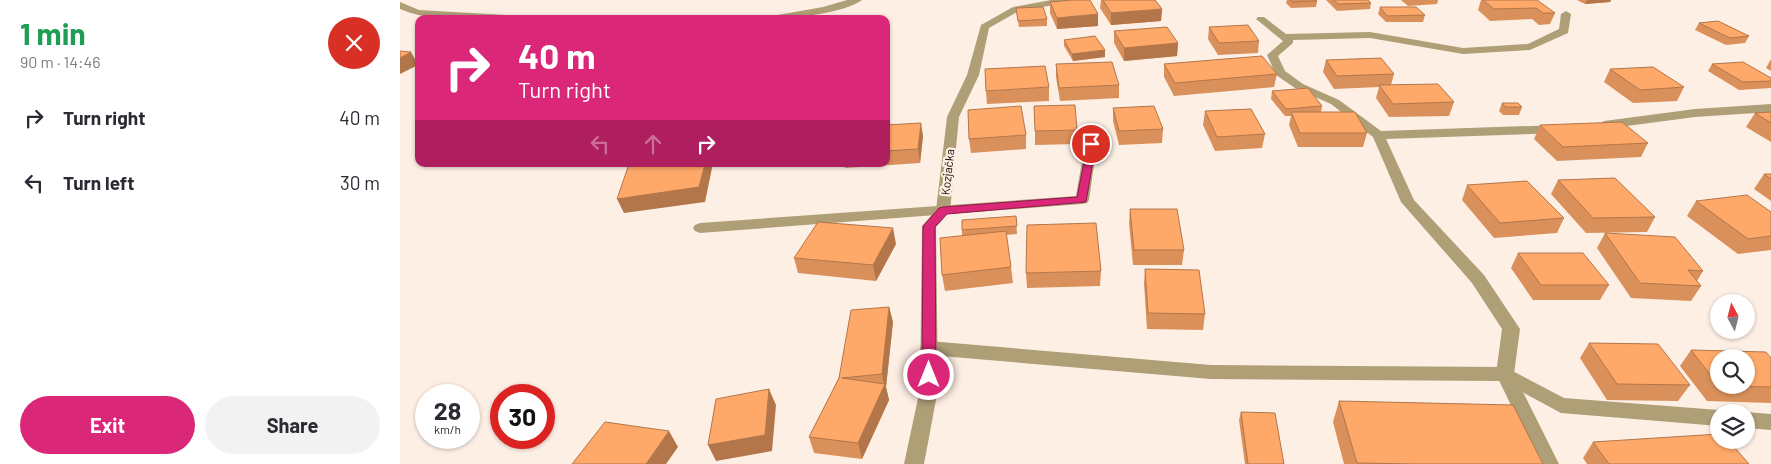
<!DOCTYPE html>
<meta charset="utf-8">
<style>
:root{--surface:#fff;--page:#f2f2f3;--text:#2b2b33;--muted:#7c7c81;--accent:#db2777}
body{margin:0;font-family:Barlow,sans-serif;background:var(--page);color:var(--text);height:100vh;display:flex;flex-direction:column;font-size:19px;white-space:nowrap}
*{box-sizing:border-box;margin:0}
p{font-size:16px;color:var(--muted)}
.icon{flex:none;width:28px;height:28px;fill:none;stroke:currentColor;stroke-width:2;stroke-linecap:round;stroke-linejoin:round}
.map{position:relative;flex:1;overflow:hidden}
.sheet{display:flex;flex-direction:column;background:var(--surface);width:400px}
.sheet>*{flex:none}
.top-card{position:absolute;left:15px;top:15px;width:475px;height:152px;border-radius:10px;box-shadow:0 1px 4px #0004;background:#db2777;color:#fff;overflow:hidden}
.needle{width:32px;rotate:353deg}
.controls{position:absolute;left:1310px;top:294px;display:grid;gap:10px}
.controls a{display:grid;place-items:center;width:45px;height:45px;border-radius:50%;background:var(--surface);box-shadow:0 1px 4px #0004;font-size:25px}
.speed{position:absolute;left:15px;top:384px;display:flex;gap:10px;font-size:25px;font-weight:700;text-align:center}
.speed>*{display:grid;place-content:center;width:65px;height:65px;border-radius:50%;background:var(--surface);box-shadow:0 1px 4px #0004;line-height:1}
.speed small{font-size:12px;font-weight:400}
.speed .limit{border:8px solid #d22;background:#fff;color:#111}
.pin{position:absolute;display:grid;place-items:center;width:42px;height:42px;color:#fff;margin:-21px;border:2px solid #fff;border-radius:50%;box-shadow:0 1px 5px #0007}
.me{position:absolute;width:55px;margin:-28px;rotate:0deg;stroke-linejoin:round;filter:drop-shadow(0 0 4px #0008)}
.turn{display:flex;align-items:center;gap:18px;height:105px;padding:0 20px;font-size:22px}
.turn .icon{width:65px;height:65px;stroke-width:2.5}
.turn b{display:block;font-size:35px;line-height:42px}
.lanes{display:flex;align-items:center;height:48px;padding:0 20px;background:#0003;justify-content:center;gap:25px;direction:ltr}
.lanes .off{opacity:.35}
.round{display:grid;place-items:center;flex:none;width:52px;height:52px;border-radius:26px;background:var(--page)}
.overview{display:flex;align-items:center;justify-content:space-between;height:85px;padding:0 20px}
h1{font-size:30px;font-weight:700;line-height:38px;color:#1e9e55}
.cta{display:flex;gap:10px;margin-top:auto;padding:10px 20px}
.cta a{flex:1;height:58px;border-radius:30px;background:var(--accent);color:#fff;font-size:20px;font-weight:700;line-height:58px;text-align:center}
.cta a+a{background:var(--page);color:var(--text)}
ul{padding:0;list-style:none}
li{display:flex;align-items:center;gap:15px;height:65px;padding:0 20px}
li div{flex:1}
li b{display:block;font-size:19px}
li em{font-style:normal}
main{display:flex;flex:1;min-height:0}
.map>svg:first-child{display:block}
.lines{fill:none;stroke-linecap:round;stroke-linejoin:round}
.lane{fill:#af9f77;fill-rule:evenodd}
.street{fill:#af9f77;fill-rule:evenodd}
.wall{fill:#da905a}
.shaded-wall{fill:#b2764a}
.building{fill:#fea869;stroke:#b2764a;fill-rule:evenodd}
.route{fill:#db2777;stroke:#8e194d}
.labels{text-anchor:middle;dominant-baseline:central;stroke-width:4.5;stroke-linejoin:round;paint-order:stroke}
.street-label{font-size:12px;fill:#120a05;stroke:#feefe5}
</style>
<main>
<section class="sheet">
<div class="overview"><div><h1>1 min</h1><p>90 m · 14:46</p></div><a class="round" style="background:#d93025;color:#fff"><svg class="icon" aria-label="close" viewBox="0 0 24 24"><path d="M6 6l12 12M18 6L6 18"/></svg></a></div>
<ul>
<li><svg class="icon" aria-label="right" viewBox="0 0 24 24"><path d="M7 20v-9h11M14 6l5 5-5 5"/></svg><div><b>Turn right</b></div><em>40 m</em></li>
<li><svg class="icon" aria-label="left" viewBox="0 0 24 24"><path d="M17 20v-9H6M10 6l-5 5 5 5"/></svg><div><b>Turn left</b></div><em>30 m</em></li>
</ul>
<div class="cta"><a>Exit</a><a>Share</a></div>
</section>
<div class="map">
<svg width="1371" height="464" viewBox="0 0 1371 464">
<rect width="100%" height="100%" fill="#feefe5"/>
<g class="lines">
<g class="lane">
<polygon points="691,140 697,144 689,200 687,203 682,204 300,233 295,231 293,228 295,225 300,223 676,196 685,144"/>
<polygon points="529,341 811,365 1105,367 1164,398 1319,410 1326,412 1319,412 1319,426 1161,413 1102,381 811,379 529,355 523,353 520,348 523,343"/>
<polygon points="1345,412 1346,412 1371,414 1371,430 1346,428 1346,412"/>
</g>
<g class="street">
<path d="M 447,0 L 462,0 C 446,13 389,19 367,19 L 372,16 L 423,7 Z"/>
<polygon points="651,0 671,0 666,3 619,11 589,28 579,75 559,117 550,211 536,227 538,389 524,464 504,464 520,389 522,226 536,210 547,117 567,75 581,25 613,7"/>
<path d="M 0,2 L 19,10 L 122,16 L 127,19 C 90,19 33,24 0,9 Z"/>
<polygon points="1166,11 1171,14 1168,33 1130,50 1063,54 970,38 893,40 893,43 878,56 885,71 903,84 939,100 981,131 1159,125 1165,129 1159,133 986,139 1014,200 1084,275 1120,329 1114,374 1159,464 1139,464 1096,374 1102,329 1072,283 1001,202 973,137 931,104 895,88 876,75 867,55 883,41 856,19 858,17 864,17 886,34 970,32 1063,48 1128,44 1159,29 1161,14"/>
<polygon points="1371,104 1371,112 1295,117 1204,129 1198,125 1204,121 1295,109"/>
</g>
</g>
<g class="wall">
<polygon points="701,0 755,0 762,9 761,21 711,25 700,8"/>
<polygon points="887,0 916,0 917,1 916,7 891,8 886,3"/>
<polygon points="926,0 968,0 971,3 970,9 937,11"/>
<polygon points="1001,0 1038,0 1037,4 1008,6"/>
<polygon points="1081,0 1137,0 1155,13 1150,24 1139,25 1132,19 1090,21 1078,10"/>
<polygon points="1177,0 1211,0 1210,2 1185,4"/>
<polygon points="650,2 698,26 657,29 650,13"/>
<polygon points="980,7 1025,15 1023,22 986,22 978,14"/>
<polygon points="616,8 647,19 647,26 619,27"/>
<polygon points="1299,23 1349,36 1345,43 1326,45 1295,30"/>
<polygon points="809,27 859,41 858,53 818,55 808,39"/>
<polygon points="714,31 778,43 777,56 724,61 714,43"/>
<polygon points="664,40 705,50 705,57 673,61 664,46"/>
<polygon points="1371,59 1371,71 1366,68"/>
<polygon points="926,60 994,74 991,85 1054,102 1049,116 989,117 976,98 979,87 934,89 923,72"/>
<polygon points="656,64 719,85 719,98 660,101 656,77"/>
<polygon points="764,64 877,74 874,87 774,96 764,77"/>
<polygon points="1312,64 1371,78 1371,88 1339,90 1308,71"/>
<polygon points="1210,69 1284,87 1277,101 1233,103 1204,82"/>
<polygon points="649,87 649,101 587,104 586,91"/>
<polygon points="872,91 922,106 921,112 967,133 963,147 898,147 889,125 891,116 885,116 871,99"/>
<polygon points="1102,103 1122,107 1119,115 1103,115 1099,111"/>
<polygon points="713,108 763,129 762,143 719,145 713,121"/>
<polygon points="805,111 865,134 862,148 815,151 803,125"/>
<polygon points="1371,112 1371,142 1346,127 1355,113"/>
<polygon points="486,125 523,136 520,163 445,168 444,164 486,164"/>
<polygon points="1140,125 1248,143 1241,157 1157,161 1134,139"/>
<polygon points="677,130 677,144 635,145 635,131"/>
<polygon points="626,135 626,149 571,153 569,139"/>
<polygon points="1364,174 1371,174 1371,201 1354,189"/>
<polygon points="1158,180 1255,217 1247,232 1186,233 1151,194"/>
<polygon points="1067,185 1164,218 1157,233 1094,238 1062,200"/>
<polygon points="1296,201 1371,212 1371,250 1338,254 1287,216"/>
<polygon points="730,209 784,250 782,265 733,265 729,223"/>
<polygon points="616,216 617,234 606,235 611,267 613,283 545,291 542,275 562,236 562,230"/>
<polygon points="1205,233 1303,271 1297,281 1301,286 1291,301 1231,298 1197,248"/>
<polygon points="496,244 476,281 398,273 394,258"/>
<polygon points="1118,253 1209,285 1200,300 1133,300 1111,268"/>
<polygon points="745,269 805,314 803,330 747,329 744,284"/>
<polygon points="701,271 700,286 627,288 626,273"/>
<polygon points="489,307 493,322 486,387 489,400 462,459 414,453 409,437 439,378"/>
<polygon points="1189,343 1290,385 1278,401 1207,400 1180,358"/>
<polygon points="1291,350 1371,358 1371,403 1307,401 1280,366"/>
<polygon points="939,401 1143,464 944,464 933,422"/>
<polygon points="841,412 884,464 845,464 839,420"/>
<polygon points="1193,442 1349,464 1187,464 1183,458"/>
</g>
<g class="shaded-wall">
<polygon points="1187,0 1211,0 1210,2 1185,4"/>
<polygon points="762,9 761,21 711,25 711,13"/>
<polygon points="698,14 698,26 657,29 657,18"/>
<polygon points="778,43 777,56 724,61 724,48"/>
<polygon points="705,50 705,57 673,61 672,54"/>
<polygon points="11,52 18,65 0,74 0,58"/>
<polygon points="521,123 523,136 520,163 518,149"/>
<polygon points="305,164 310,164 312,168 305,202 224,213 217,199"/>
<polygon points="493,228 496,244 476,281 473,265"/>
<polygon points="489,307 493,322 486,387 489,400 462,459 458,443 484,385 482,374"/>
<polygon points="369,389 376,405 372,451 316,461 308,445"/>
<polygon points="269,431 278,447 266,464 246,464"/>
</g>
<g class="building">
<polygon points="672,0 690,0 698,14 657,18 650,2"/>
<polygon points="703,0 755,0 762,9 711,13"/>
<polygon points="891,0 916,0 917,1 892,2"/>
<polygon points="934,0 968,0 971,3 938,4"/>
<polygon points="1083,0 1137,0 1155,13 1143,13 1136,8 1094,9"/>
<polygon points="643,7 647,19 618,21 616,8"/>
<polygon points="980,7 1016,7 1025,15 987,16"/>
<polygon points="1318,21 1349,36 1330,38 1299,23"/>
<polygon points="848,25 859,41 819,43 809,27"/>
<polygon points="767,27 778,43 724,48 714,31"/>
<polygon points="695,36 705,50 672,54 664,40"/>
<polygon points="0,51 11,52 0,58"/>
<polygon points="862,56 877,74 775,83 764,64"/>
<polygon points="981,58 994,74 937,76 926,60"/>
<polygon points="712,62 719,85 659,88 656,64"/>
<polygon points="1343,62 1371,78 1371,81 1343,82 1312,64"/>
<polygon points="645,66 649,87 586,91 585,69"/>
<polygon points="1253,67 1284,87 1240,90 1210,69"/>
<polygon points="1038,84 1054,102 993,104 979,85"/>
<polygon points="908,88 922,106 886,109 872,91"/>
<polygon points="1102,103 1118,103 1122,107 1105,107"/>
<polygon points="675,105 677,130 635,131 634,106"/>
<polygon points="621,106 626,135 569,139 568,110"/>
<polygon points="754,106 763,129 719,131 713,108"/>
<polygon points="851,109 865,134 817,137 805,111"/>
<polygon points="891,112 955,112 967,133 900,133"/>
<polygon points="1371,112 1371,123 1355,113"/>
<polygon points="1222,122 1248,143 1163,147 1140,125"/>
<polygon points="521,123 518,149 486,151 486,125"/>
<polygon points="229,164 305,164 299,187 217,199"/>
<polygon points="1364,174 1371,174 1371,179"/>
<polygon points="1215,178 1255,217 1193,218 1158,180"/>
<polygon points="1127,181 1164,218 1100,223 1067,185"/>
<polygon points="1347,195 1371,212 1371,236 1348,239 1296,201"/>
<polygon points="730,209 777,209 784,250 734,250"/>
<polygon points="616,216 617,226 562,230 562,220"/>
<polygon points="418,222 493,228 473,265 394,258"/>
<polygon points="696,223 701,271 626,273 627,225"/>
<polygon points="606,231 611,267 542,275 540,238"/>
<polygon points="1205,233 1275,237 1303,271 1288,270 1301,286 1240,283"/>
<polygon points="1118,253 1183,253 1209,285 1141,285"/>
<polygon points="745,269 799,270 805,314 748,313"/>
<polygon points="489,307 482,374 442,378 485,384 458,443 409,437 439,378 451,310"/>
<polygon points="1189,343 1258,344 1290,385 1217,384"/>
<path d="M 1291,350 L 1366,352 L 1371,358 L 1371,387 L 1319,386 ZM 1319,358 L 1346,358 L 1346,385 L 1319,385 Z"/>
<polygon points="369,389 365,435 308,445 316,399"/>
<polygon points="939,401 1113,405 1143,464 1017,464 957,463"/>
<polygon points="841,412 875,413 884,464 848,464"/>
<polygon points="205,422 269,431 246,464 172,464"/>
<polygon points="1319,434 1319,440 1328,440 1349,464 1209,464 1193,442"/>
</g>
<polygon class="route" points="688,142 691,142 696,144 686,202 547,214 535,227 536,375 534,379 529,380 524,379 522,375 523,226 525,224 539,208 543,207 677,197"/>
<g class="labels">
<g class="street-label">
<text transform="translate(547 172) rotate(-84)">Kozjačka</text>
</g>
</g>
</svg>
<div class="controls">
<a><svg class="needle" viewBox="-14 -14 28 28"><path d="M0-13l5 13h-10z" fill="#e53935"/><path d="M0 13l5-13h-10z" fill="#7c7c81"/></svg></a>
<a><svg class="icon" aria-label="search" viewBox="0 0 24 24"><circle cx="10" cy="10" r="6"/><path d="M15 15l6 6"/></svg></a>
<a><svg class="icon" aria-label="layers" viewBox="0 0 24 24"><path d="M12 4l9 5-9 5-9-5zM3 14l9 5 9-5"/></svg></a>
</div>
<div class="speed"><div>28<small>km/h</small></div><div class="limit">30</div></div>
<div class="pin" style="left:691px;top:144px;background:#d93025"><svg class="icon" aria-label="arrive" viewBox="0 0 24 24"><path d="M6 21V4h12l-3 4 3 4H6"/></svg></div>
<svg class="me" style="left:529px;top:375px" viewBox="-20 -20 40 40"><circle r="17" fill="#db2777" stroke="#fff" stroke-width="3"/><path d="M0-11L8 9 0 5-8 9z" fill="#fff"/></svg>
<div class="top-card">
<div class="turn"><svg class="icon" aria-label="right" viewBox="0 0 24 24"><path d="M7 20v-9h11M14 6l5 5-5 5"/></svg><div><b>40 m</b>Turn right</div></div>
<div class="lanes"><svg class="icon off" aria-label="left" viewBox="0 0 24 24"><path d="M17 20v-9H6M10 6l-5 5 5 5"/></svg><svg class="icon off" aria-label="ahead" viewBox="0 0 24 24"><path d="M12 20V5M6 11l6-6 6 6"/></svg><svg class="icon" aria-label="right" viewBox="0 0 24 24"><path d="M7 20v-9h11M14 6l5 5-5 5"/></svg></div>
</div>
</div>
</main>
